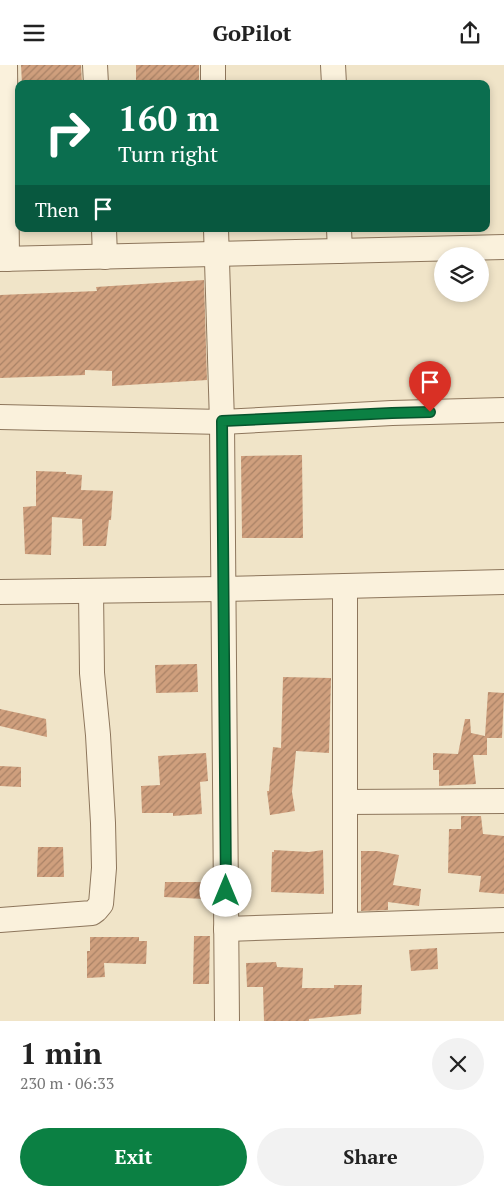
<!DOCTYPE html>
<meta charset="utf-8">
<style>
:root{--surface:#fff;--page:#f2f2f2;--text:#222;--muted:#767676;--accent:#0b8043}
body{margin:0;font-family:"PT Serif",serif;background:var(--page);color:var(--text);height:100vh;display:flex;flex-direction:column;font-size:19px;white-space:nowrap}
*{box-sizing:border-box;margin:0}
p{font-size:16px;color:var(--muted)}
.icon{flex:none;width:28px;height:28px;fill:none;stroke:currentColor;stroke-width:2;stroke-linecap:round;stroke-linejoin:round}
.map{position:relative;height:956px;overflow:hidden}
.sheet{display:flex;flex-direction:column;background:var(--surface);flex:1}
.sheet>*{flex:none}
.guide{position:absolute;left:15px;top:15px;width:475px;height:152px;border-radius:10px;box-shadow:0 2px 8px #0003;background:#0b6e4f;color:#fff;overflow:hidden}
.buttons{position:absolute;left:434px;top:182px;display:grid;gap:10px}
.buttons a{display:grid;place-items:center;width:55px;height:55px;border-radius:50%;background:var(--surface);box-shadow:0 2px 8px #0003;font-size:25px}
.pin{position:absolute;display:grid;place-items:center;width:42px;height:42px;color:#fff;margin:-51px -21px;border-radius:50% 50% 50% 0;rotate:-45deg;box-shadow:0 0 5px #0007}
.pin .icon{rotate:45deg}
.me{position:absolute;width:55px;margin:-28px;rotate:0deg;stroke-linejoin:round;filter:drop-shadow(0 0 4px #0008)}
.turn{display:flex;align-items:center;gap:18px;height:105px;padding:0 20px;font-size:22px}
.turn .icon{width:65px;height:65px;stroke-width:2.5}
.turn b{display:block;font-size:35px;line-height:42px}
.then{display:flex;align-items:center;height:48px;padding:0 20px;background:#0003;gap:10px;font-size:19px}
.round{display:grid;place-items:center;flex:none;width:52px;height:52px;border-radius:26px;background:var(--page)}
.head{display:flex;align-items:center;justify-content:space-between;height:85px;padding:0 20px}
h1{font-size:30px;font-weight:700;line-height:38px}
.cta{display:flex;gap:10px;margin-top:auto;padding:10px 20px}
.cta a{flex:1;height:58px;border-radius:30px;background:var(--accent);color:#fff;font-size:20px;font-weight:700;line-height:58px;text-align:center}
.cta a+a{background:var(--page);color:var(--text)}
header{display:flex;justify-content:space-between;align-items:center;height:65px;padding:0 20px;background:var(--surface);font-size:22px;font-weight:700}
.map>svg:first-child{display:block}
.building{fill:url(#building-hatch)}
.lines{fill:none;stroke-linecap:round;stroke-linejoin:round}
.street-casing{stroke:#8d765c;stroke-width:26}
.street{stroke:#faf1dc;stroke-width:24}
.route-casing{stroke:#07532c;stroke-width:12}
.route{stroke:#0b8043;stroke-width:9}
</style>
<header><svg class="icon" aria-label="menu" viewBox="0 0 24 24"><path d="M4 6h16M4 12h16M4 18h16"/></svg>GoPilot<svg class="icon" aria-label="share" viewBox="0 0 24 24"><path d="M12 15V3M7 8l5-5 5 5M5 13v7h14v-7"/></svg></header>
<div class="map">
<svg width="504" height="956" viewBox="0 0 504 956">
<defs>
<pattern id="building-hatch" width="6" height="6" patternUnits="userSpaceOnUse" patternTransform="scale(1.25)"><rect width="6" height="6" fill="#cf9f7d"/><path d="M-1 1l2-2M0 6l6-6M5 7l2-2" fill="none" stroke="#a98266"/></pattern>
</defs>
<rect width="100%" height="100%" fill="#f0e4c8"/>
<g class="building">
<polygon points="21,0 81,0 82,19 22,19"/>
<rect x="136" y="0" width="63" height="19"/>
<polygon points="204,215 207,315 112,321 112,306 85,305 85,310 0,313 0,230 97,226 96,222"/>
<polygon points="302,390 303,473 242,473 241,391"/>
<polygon points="36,406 66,407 66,409 82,410 81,425 113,426 111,455 109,455 106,481 83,481 82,454 52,452 51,490 25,489 23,442 36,441"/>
<polygon points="197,599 198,627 156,628 155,600"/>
<polygon points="283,612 331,613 329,688 296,686 292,727 295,746 270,750 267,726 269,726 273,682 281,683"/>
<polygon points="488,627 504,628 502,673 487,673 487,690 473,690 476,719 439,721 439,705 433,705 433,688 458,689 465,654 470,654 471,668 485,671"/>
<polygon points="0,644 46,654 47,672 0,661"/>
<polygon points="206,688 208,716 200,717 202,749 173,751 173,748 142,748 141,721 160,720 158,691"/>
<polygon points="0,701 21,702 21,722 0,721"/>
<polygon points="461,751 481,751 483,769 504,771 504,829 479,827 481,811 448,808 449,764 461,764"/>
<polygon points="38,782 63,782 64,812 37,812"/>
<polygon points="274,785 309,787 323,785 324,829 271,827 272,787 274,787"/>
<polygon points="361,786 377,786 399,790 393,820 421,824 419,841 388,837 388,845 361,846"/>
<polygon points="165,817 206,817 204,834 164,832"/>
<polygon points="194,871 210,871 209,919 193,919"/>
<polygon points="90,872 139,872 139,876 147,876 146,899 104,898 105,912 87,913 87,886 90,886"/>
<polygon points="437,883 438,904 411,906 409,885"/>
<polygon points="276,897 277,902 303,903 302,923 334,923 334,920 362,920 361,949 309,954 309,956 264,956 263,922 247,922 246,898"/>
</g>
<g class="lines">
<defs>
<g id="street">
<polyline points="5,0 7,194"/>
<polyline points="95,0 96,19"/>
<polyline points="213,0 213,19"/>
<polyline points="333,0 334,19"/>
<polyline points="104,164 105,192"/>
<polyline points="216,164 222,357 227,956"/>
<polyline points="339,164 340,186"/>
<polyline points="0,194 504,182"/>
<polyline points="0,352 222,357 392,348 504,345"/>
<polyline points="0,527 223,524 504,517"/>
<polyline points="345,737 504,736"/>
<polyline points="0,855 92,848 96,845 101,839 104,803 103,758 98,670 92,608 91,526"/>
<polyline points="345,860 345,521"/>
<polyline points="226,864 504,855"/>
</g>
</defs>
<use href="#street" class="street-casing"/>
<use href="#street" class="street"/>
</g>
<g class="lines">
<defs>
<polyline id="route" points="226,826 222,356 392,348 430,347"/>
</defs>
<use href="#route" class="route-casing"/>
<use href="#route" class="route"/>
</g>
</svg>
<div class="buttons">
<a><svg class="icon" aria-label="layers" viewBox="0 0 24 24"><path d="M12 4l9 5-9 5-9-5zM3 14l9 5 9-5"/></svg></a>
</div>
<div class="pin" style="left:430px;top:347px;background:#d93025"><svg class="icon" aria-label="arrive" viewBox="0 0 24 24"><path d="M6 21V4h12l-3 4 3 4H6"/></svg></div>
<svg class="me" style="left:226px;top:826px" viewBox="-20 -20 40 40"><circle r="19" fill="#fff"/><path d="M0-13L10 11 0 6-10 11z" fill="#0b8043"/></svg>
<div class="guide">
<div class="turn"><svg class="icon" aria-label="right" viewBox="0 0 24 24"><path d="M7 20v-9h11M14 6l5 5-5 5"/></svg><div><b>160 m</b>Turn right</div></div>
<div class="then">Then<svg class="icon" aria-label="arrive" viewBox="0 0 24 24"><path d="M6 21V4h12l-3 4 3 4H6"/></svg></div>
</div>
</div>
<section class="sheet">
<div class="head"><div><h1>1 min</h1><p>230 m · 06:33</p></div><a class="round"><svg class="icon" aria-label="close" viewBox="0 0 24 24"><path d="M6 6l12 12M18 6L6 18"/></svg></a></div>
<div class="cta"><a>Exit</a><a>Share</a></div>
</section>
